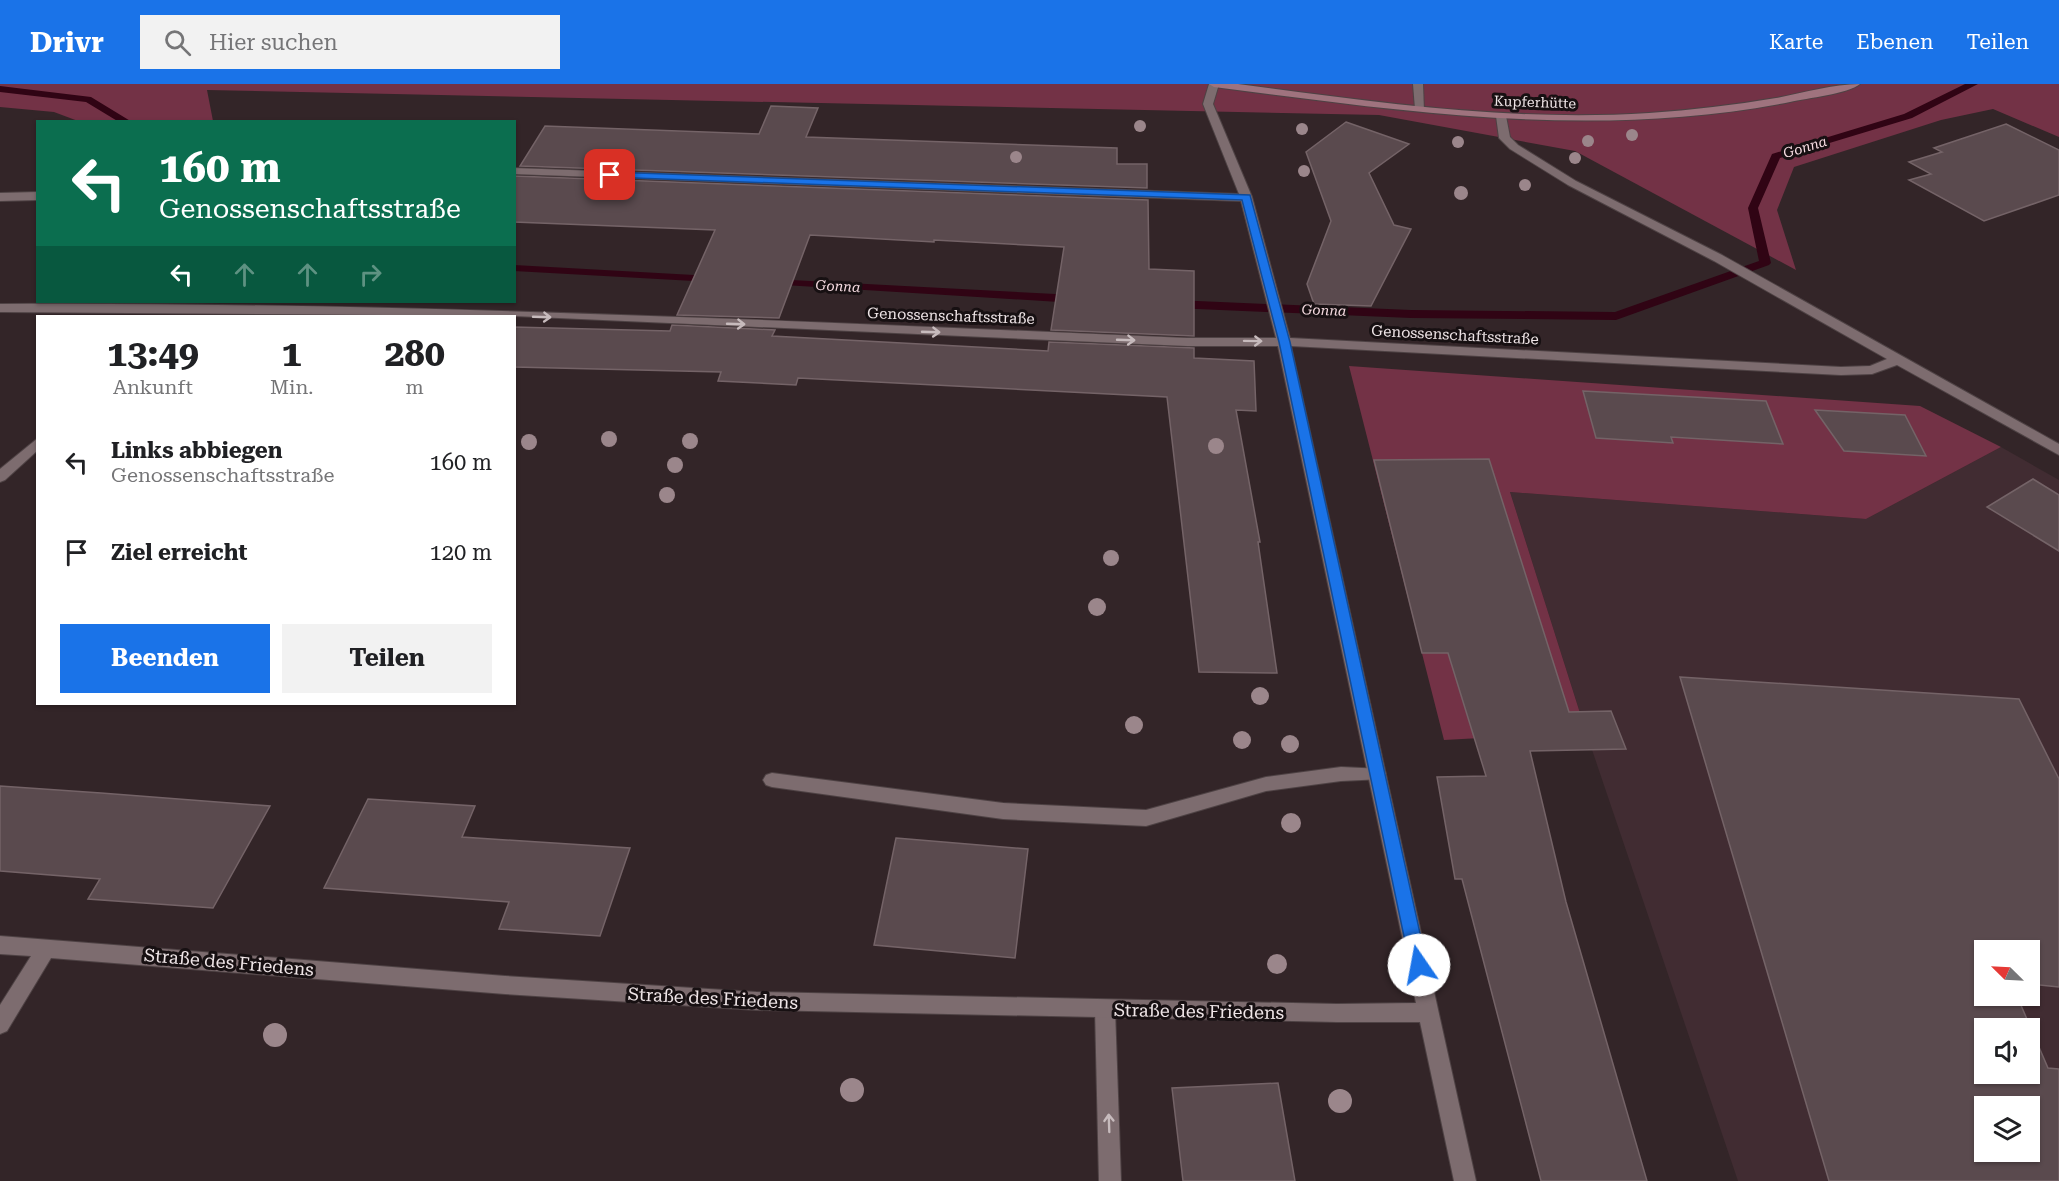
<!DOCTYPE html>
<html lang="de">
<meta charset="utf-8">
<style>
:root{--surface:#fff;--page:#f2f2f2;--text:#202124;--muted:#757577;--accent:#1a73e8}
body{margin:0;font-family:"Roboto Serif",serif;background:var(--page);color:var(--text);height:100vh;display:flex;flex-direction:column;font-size:22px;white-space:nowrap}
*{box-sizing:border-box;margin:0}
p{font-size:20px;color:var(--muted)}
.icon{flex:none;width:33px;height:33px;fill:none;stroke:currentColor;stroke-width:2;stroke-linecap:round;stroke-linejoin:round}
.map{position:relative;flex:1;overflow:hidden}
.drawer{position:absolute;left:36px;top:231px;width:480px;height:390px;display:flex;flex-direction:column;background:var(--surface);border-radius:0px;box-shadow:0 2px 4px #0004}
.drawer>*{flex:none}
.banner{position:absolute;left:36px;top:36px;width:480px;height:183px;border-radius:0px;box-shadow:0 2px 4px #0004;background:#0b6e4f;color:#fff;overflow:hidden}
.needle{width:39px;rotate:294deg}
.fabs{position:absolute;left:1974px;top:856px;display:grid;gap:12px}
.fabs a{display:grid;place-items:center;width:66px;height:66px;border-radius:0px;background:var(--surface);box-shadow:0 2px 4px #0004;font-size:30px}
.pin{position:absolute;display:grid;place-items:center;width:51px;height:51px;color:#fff;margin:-26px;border-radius:12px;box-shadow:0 3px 9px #0006}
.me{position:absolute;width:66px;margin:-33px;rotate:348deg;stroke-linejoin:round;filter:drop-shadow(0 0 4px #0008)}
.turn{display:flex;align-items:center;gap:21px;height:126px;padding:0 24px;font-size:27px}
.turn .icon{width:78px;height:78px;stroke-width:2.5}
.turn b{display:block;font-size:42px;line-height:51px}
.lanes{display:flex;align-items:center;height:57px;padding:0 24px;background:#0003;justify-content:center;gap:30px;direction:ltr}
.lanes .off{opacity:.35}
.eta{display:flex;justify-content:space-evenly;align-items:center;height:102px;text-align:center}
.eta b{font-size:36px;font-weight:700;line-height:42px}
.cta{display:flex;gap:12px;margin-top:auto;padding:12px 24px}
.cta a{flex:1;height:69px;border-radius:0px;background:var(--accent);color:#fff;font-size:24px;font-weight:700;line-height:69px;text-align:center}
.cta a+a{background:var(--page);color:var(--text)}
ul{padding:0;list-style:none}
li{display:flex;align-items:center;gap:18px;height:90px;padding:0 24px}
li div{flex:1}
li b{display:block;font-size:22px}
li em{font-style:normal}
header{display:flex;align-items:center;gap:36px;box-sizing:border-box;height:84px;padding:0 30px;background:var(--accent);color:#fff}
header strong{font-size:28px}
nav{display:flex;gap:33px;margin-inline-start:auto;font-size:21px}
.search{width:420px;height:54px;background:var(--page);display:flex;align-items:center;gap:15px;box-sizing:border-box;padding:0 21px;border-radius:0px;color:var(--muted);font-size:22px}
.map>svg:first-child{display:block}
.built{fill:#412c32;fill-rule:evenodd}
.green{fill:#733246}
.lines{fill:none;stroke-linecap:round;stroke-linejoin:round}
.stream{fill:#300414;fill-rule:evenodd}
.building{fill:#5a4a4e;stroke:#746367;stroke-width:1.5;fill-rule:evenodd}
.service-casing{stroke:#4e4244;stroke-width:2}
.minor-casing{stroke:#4e4244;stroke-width:2}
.secondary-casing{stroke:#4e4244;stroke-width:2}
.service{fill:#7d6c6f;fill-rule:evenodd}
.minor{fill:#7d6c6f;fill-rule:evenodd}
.secondary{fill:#9f737e;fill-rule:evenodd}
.tree{fill:#9b868b}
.oneway{stroke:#c7bbbd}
.route{fill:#1a73e8;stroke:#114b97;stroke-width:1.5}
.labels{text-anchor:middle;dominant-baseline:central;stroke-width:6;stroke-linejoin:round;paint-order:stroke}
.far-street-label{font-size:14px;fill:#efe5e7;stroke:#171012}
.far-water-label{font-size:14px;font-style:italic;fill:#f7dce2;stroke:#171012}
.street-label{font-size:15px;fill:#efe5e7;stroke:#171012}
.near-street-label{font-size:18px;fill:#efe5e7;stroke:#171012}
</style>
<header>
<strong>Drivr</strong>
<div class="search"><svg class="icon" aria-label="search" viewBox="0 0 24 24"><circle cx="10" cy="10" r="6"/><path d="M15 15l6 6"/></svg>Hier suchen</div>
<nav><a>Karte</a><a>Ebenen</a><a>Teilen</a></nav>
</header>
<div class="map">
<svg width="2059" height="1097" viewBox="0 0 2059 1097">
<rect width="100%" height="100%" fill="#332528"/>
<path class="built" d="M 2001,363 L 2059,396 L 2059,1097 L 1738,1097 L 1586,648 L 1510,408 L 1866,435 ZM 1984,867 L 2030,867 L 2030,912 L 1984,912 ZM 1984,945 L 2030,945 L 2030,990 L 1984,990 ZM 1984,1023 L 2030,1023 L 2030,1068 L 1984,1068 Z"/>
<g class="green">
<polygon points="0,0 2059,0 2059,53 1993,25 1941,36 1794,83 1777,126 1796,186 1575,67 1379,31 207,6 213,37 78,37 54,28 0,23"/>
<polygon points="1349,282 1920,322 2001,363 1866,435 1510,408 1586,648 1444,656"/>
</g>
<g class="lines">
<g class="stream">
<polygon points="1965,0 1978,0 1912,34 1780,74 1758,124 1771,179 1769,181 1616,236 1411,234 1174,224 1168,220 1174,216 1411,226 1615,228 1759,177 1748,124 1772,70 1904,30"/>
<polygon points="0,2 91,13 132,38 119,38 86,18 0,8"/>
<polygon points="514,181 712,192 718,195 712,198 514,187"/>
<polygon points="772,195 1075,211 1081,215 1075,219 768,200 766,198"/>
</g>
</g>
<g class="building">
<polygon points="771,22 818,24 806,53 1117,64 1117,80 1147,80 1147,104 520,82 545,42 759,50"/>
<polygon points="1346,38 1409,60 1369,89 1394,141 1411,145 1371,222 1314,220 1307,200 1331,137 1306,68"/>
<polygon points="2006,40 2059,66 2059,111 1984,137 1909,96 1931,90 1909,78 1942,68 1934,64"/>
<polygon points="514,92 1148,116 1149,185 1194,187 1194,252 1051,246 1064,163 934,156 934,158 810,151 779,234 677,231 715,146 514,138"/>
<polygon points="672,241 775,246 772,252 1048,267 1049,258 1194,264 1194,274 1254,277 1256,327 1236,326 1260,458 1258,458 1277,589 1199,588 1167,313 798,294 796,301 718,297 721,288 514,283 514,243 670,247"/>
<polygon points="1583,307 1766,317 1783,360 1671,353 1673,359 1596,354"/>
<polygon points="1815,326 1905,331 1926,372 1844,367"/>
<polygon points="1489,375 1569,628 1611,627 1626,665 1530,667 1566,818 1647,1097 1541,1097 1462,795 1455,795 1437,693 1486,692 1448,569 1422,569 1374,376"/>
<polygon points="2033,395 2059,411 2059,467 1987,423"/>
<path d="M 1680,593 L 2019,615 L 2059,695 L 2059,903 L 2030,900 L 2030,867 L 1984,867 L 1984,912 L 2017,912 L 2048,984 L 2059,985 L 2059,1097 L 1829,1097 ZM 1984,945 L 2030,945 L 2030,990 L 1984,990 ZM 1984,1023 L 2030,1023 L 2030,1068 L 1984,1068 Z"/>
<polygon points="0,702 101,709 270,722 213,824 88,815 100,795 0,787"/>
<polygon points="368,715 475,722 462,753 630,764 600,852 499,845 509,818 324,804"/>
<polygon points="896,754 1028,765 1015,874 874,861"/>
<polygon points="1278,999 1295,1097 1183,1097 1172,1004"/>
</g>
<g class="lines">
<defs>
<g id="service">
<polygon points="1341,683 1383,685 1386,690 1383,695 1341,697 1266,707 1146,742 1003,735 772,703 766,701 763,696 766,691 772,689 1003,719 1146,726 1266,693"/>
<polygon points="1105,916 1112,918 1115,925 1121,1097 1099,1097 1095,925 1098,918"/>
</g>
<g id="minor">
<path d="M 1209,0 L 1219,0 L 1213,20 L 1252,113 L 1290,254 L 1841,283 L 1870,282 L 1887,275 L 1714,177 L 1568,101 L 1510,65 L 1499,54 L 1496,32 L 1501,29 L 1506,32 L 1510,53 L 1518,61 L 1576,97 L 1722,171 L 2059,360 L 2059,371 L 1897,281 L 1872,290 L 1841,291 L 1291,262 L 1476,1097 L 1454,1097 L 1420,938 L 1337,938 L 756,926 L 505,910 L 51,874 L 7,947 L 0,950 L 0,921 L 31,872 L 0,870 L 0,852 L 505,892 L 756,908 L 1337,920 L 1416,919 L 1278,262 L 1187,262 L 514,232 L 0,228 L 0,220 C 396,218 791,237 1187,254 L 1276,254 L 1241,117 L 514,90 L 514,84 L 1239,110 L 1203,20 Z"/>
<polygon points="1413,0 1423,0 1424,27 1415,25"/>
<polygon points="38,108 38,116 0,117 0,109"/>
<polygon points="38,354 38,366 5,396 0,398 0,385"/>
</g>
<path id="secondary" d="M 1209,0 L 1238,0 C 1375,18 1511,38 1649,29 C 1692,26 1734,21 1776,14 C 1804,9 1832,0 1860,0 C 1848,10 1807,14 1790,18 C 1595,56 1408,28 1214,3 Z"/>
</defs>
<use href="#service" class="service-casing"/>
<use href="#minor" class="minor-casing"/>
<use href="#secondary" class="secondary-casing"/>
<use href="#service" class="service"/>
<use href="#minor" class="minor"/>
<use href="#secondary" class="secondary"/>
</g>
<g class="tree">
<circle cx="1140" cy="42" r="6"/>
<circle cx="1302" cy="45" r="6"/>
<circle cx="1632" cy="51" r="6"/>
<circle cx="1588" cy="57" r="6"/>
<circle cx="1458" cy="58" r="6"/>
<circle cx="1016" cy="73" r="6"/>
<circle cx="1575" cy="74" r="6"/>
<circle cx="1304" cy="87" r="6"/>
<circle cx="1525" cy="101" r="6"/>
<circle cx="1461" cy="109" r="7"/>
<circle cx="609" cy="355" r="8"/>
<circle cx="690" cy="357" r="8"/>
<circle cx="529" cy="358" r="8"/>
<circle cx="1216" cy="362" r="8"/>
<circle cx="675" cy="381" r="8"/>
<circle cx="667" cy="411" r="8"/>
<circle cx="1111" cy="474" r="8"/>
<circle cx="1097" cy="523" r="9"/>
<circle cx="1260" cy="612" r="9"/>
<circle cx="1134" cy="641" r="9"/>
<circle cx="1242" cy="656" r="9"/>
<circle cx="1290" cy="660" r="9"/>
<circle cx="1291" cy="739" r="10"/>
<circle cx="1277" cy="880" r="10"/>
<circle cx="275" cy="951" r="12"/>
<circle cx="852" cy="1006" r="12"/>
<circle cx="1340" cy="1017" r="12"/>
</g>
<defs><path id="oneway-shaft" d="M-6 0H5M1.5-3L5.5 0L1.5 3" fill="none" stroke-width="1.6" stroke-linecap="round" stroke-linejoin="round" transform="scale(1.5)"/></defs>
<g class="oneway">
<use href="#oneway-shaft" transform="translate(542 233) rotate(2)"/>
<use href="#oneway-shaft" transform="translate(736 240) rotate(2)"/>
<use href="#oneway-shaft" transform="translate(931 248) rotate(2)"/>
<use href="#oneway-shaft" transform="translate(1126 256) rotate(2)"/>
<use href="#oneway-shaft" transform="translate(1253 257) rotate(1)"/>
<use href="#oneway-shaft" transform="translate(1109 1039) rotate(-92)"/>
</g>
<polygon class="route" points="610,88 1250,111 1290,258 1427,881 1425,887 1419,889 1413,887 1410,881 1279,258 1242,116 607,93 607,89"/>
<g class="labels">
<g class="far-street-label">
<text transform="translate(1535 18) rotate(2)">Kupferhütte</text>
</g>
<g class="far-water-label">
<text transform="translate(1805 63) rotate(-17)">Gonna</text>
<text transform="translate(838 202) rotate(3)">Gonna</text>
<text transform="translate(1324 226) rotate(2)">Gonna</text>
</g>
<g class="street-label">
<text transform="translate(951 232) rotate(2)">Genossenschaftsstraße</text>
<text transform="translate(1455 251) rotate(3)">Genossenschaftsstraße</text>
</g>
<g class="near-street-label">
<text transform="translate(229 878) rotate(5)">Straße des Friedens</text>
<text transform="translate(713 914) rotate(3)">Straße des Friedens</text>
<text transform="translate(1199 927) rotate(1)">Straße des Friedens</text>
</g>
</g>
</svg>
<div class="fabs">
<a><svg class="needle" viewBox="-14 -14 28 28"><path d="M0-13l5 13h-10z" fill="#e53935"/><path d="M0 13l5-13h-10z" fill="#757577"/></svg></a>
<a><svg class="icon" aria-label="sound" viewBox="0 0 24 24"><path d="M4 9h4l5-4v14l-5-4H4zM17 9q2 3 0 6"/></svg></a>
<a><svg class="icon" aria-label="layers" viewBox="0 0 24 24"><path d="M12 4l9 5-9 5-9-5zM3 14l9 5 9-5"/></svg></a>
</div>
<div class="pin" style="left:610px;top:91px;background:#d93025"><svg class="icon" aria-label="arrive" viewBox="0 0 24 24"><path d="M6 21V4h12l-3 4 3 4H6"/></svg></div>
<svg class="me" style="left:1419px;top:881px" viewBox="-20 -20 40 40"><circle r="19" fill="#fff"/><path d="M0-13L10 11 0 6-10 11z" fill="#1a73e8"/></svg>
<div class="banner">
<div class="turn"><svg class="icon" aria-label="left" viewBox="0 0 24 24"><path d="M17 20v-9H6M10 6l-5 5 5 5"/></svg><div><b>160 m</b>Genossenschaftsstraße</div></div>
<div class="lanes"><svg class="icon" aria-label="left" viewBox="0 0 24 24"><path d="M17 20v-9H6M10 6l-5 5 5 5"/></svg><svg class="icon off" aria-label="ahead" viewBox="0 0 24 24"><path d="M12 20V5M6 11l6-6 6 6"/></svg><svg class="icon off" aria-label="ahead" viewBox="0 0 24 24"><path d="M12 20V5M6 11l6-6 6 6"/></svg><svg class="icon off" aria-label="right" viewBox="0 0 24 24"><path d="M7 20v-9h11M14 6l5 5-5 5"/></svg></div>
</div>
<section class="drawer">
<div class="eta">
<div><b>13:49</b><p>Ankunft</p></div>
<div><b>1</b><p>Min.</p></div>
<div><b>280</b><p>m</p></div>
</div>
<ul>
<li><svg class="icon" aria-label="left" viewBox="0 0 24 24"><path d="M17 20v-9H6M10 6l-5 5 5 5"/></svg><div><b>Links abbiegen</b><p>Genossenschaftsstraße</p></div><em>160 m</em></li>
<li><svg class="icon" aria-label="arrive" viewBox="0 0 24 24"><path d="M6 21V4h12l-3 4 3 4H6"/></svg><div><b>Ziel erreicht</b></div><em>120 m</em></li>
</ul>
<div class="cta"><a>Beenden</a><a>Teilen</a></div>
</section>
</div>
